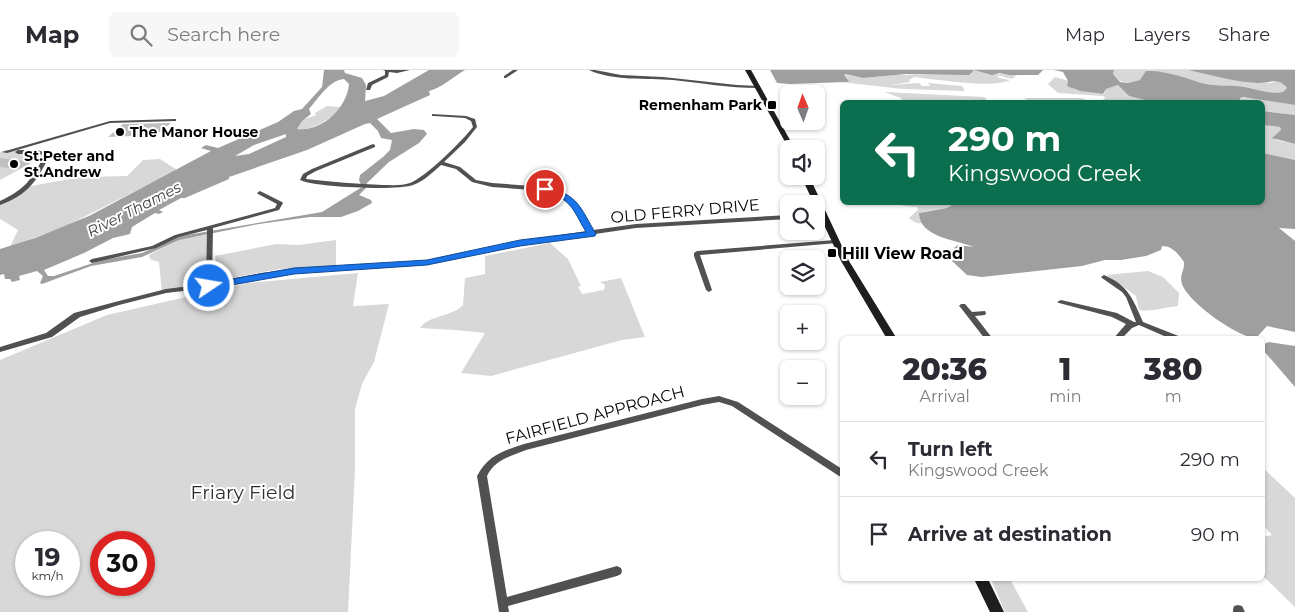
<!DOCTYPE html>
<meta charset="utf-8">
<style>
:root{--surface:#fff;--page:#f7f7f7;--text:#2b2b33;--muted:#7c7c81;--line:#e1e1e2}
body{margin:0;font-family:Montserrat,sans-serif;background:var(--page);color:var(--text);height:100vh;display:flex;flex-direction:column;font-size:19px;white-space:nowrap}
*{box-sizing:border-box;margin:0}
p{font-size:16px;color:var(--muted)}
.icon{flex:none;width:28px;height:28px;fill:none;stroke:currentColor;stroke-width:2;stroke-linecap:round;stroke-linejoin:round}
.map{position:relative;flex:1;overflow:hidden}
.sheet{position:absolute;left:840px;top:266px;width:425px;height:245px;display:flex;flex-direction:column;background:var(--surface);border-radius:8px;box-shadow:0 1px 4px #0004}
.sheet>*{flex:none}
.guide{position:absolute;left:840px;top:30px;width:425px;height:105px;border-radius:8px;box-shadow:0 1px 4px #0004;background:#0b6e4f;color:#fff;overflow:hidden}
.needle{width:32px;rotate:358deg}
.tools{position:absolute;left:780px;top:15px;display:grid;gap:10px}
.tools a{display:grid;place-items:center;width:45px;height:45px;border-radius:8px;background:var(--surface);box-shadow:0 1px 4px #0004;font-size:25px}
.speed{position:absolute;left:15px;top:461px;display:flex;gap:10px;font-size:25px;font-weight:700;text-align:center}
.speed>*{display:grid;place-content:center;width:65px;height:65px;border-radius:50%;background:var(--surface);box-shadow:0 1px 4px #0004;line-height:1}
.speed small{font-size:12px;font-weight:400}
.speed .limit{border:8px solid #d22;background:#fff;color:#111}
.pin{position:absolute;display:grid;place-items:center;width:42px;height:42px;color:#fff;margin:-21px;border:2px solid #fff;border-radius:50%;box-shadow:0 1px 5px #0007}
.me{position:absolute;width:55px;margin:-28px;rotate:78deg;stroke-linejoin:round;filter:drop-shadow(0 0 4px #0008)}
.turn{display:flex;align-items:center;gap:18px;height:105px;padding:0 25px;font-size:22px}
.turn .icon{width:65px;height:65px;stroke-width:2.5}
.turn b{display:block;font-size:35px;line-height:42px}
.eta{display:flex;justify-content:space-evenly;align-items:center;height:85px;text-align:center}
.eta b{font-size:30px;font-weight:800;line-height:35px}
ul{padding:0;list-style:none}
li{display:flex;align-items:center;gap:15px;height:75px;padding:0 25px;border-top:1px solid var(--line)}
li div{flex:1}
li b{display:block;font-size:19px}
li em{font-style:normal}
header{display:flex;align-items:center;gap:30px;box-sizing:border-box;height:70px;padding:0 25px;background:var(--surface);border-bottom:1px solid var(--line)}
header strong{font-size:24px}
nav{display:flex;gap:28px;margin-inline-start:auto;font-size:18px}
.search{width:350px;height:45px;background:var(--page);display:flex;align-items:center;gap:12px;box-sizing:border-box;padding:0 18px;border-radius:8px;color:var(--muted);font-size:19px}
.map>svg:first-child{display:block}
.green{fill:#d8d8d8;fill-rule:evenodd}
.water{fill:#9f9f9f;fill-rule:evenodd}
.building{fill:#c0c0c0}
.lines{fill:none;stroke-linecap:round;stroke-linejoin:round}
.minor{fill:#515151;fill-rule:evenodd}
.secondary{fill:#1e1e1e;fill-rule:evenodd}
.route{fill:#1a73e8;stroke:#114b97}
.poi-dot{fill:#000;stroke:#fff;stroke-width:2}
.labels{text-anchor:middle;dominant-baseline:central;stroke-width:4;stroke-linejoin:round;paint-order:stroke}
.far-poi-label{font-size:14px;font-weight:bold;fill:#000;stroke:#fff;text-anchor:start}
.far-water-label{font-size:15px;font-style:italic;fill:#404040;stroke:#fff}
.street-label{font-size:16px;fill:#000;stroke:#fff}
.poi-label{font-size:16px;font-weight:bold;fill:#000;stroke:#fff;text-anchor:start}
.near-park-label{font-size:19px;fill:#2f2f2f;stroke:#fff}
</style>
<header>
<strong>Map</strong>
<div class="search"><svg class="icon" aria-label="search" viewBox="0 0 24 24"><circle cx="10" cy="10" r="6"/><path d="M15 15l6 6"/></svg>Search here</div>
<nav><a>Map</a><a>Layers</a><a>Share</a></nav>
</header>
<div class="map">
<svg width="1295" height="542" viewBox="0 0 1295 542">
<rect width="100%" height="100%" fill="#fff"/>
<g class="green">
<path d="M 974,0 C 989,2 1002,5 1017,5 L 1012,9 L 997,5 L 999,8 L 1010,10 C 993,19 935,9 914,7 L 909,10 L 910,12 L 890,15 L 919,13 L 922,16 L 930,16 L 928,13 L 962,16 L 965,21 L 903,19 L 840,12 L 846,12 L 848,9 L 844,5 L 846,4 L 863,8 L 894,5 L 959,4 Z"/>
<path d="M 1114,0 L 1188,0 L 1229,9 L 1271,13 C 1278,9 1283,12 1287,18 L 1283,22 C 1268,25 1253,17 1238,16 C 1228,15 1217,16 1207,14 C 1192,11 1150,0 1140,10 L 1128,13 L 1120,11 L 1113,4 Z"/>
<polygon points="1055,7 1069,11 1067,14 1076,20 1100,24 1104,24 1106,19 1118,15 1129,26 1152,32 1107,32 1103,29 1106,28 1103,26 1058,23 1048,14"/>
<polygon points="884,22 984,27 987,29 980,32 904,32 901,28"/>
<polygon points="1250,27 1295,35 1295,45 1263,41 1262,32 1239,32 1239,28"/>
<polygon points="1024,28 1081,28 1093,32 1030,32"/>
<path d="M 327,36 L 342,37 C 332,48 313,61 297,59 L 302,50 L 316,45 L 315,43 Z"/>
<polygon points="1262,55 1280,57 1281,60 1276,70 1295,74 1295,90 1263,83"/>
<polygon points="6,80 38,81 42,85 42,90 35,91 0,110 0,82"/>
<polygon points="160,89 177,100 68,155 10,177 18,160 0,149 0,133 31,116 81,107 127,106 143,90"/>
<path d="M 893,133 L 957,133 L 947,138 L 921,142 L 919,147 L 923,153 C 916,154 914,152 909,148 L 918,140 L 917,137 L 905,136 Z"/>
<polygon points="207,165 211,183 213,207 215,207 213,212 162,224 159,192 150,189 149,185 180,169"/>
<polygon points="336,170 336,196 280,199 220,210 215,186 276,174 298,175"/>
<path d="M 550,173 L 568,189 L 581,216 L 578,217 L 582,224 L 604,220 L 605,215 L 600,212 L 621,208 L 645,267 L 622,270 L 491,306 L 461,303 L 485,263 L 455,260 L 420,258 C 429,245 452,247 463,235 L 465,208 L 485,204 L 485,186 Z"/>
<path d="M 1148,201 L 1163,207 L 1179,223 L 1178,236 C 1167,237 1150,242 1139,240 L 1136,226 L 1107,205 Z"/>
<path d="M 358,203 L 353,236 L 389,234 L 374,292 L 362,314 L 355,339 L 355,399 L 348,542 L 0,542 L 0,290 L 107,245 L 248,213 ZM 69,472 L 69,515 L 26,515 L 26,472 ZM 101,472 L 144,472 L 144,515 L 101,515 Z"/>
<polygon points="1262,397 1295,428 1295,537 1263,506 1263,467 1272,465 1263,455"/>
<polygon points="991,509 1010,509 1028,542 1005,542"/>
</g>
<g class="water">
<path d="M 324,0 L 344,0 L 345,3 L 362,8 L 366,15 L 365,31 L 384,26 L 429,0 L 465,0 C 453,7 441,18 429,21 L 430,25 L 377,49 L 391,63 L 414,59 L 424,60 L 427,64 L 419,73 L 389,92 L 367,113 L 366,118 L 359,125 L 371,130 L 372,133 L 358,141 L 341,147 L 310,147 L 259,154 L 179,170 L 142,187 L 91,196 L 42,214 L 40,213 L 43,206 L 37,201 L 19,206 L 20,210 L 12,212 L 10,209 L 5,209 L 4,204 L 0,205 L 0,179 L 35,168 L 89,146 L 211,81 L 201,78 L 206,75 L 218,78 L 278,52 L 294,41 L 302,39 L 322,17 ZM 344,9 L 349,14 C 347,38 322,62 297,59 L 302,51 L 311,44 L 309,39 C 318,29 329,10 344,9 ZM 370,53 L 378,61 L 381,68 L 392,70 L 390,80 L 383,87 L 360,105 L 359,110 L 362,117 L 322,142 L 181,166 L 142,183 L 102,190 L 54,206 L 48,206 L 44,200 L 84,183 L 113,168 L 130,164 L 132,157 L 155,143 L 159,144 L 163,142 L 159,140 L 181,128 L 185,128 L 229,109 L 229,107 L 307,80 L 365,54 ZM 286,64 L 286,67 L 249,84 L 235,86 L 254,75 Z"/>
<polygon points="770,0 1043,0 1038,5 1009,5 999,3 992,5 974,0 969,5 906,4 863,8 846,4 844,5 849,11 846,12 790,14 777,13"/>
<path d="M 1054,0 L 1114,0 L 1113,4 L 1120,12 L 1128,13 L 1140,10 L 1146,1 C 1168,0 1186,9 1206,14 C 1216,16 1227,15 1237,16 C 1253,17 1268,25 1283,22 L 1287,18 C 1279,7 1269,13 1258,13 C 1235,12 1211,5 1188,0 L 1295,0 L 1295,35 L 1244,27 L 1240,28 L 1239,32 L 1152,32 L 1129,26 L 1118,15 L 1106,19 L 1103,24 L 1080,21 L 1067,16 L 1068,11 L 1063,2 Z"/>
<polygon points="1263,41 1295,45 1295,74 1272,68 1281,60 1280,57 1263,55"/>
<path d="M 1263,83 L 1295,90 L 1295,159 L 1279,158 L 1295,171 L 1295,262 L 1267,256 L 1256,268 C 1237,267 1188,232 1182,214 C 1179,205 1185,200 1184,192 C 1178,184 1173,176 1162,176 L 1161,180 L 1146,186 L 1121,190 L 1105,190 L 1082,196 L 982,207 L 967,205 L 952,191 L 955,188 L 954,178 L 958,175 L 974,177 C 956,170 919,167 919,143 L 947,138 L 957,132 L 1262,132 Z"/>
<polygon points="1269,272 1295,276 1295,317 1263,280 1264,274"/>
</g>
<g class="building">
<polygon points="171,53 156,65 108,67 123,54"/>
<polygon points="0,88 33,92 19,99 0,97"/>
</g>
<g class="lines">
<g class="minor">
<polygon points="383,0 410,0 397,3 389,2 388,7 372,15 370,20 366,20 368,13 385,5 385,1"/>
<polygon points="513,0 518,0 506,8 504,8 504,6"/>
<path d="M 589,0 L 595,0 L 621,5 L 663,7 L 737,15 L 758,16 L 760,17 L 758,18 C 729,18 701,13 673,10 C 647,8 612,11 589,0 Z"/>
<path d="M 432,44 L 466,46 L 475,49 L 477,57 L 465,72 L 444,92 L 460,97 L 476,110 L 492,113 L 545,117 L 562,122 L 575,132 L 593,160 L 636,154 L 789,145 L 789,149 L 636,158 L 595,164 L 592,166 L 589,165 L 520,175 L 427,195 L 294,203 L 261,207 L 209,218 L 166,223 L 119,235 L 80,247 L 52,267 L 0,282 L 0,277 L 46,263 L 74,243 L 115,232 L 166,219 L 206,214 L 207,160 L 179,167 L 156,178 L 92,193 L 89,191 L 92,189 L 152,176 L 175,165 L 275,138 L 277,134 L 258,124 L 257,123 L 260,121 L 282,132 L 283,133 L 279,140 L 213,158 L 212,213 L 261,203 L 294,199 L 427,191 L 520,171 L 587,161 L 571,134 L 558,124 L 545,121 L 492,117 L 472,112 L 456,99 L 441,95 C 433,102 423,112 413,115 C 398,121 313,117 300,110 L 303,104 L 312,99 L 373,74 L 375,75 L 375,77 L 316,101 L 307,106 L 306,109 C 332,112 357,114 383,115 C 391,115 402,116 410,113 C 427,106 461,72 473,57 L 471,51 L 465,48 L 434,46 L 432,46 Z"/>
<polygon points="174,49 176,49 176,51 110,53 7,83 2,82 110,51"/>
<path d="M 37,80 L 50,84 C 38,110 28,125 0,135 L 0,131 C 24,120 33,109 44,85 L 37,84 L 18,84 L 15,82 L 18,80 Z"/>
<polygon points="835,170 837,171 837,173 700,185 712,220 709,222 706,220 694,186 694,183 697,181"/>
<path d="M 1104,205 C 1128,215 1133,229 1143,252 L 1181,267 L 1182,269 L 1171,269 L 1139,255 L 1132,258 L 1121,269 L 1113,269 L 1126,254 L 1112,247 L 1059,233 L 1057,232 L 1061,230 L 1117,243 L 1134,252 L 1136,252 L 1126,227 L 1122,222 L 1102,208 L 1101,207 Z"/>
<polygon points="961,234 965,234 972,242 985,241 986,243 985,245 975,246 993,269 985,269 961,238 959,236"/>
<path d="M 719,326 L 738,332 L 842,399 L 842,406 L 839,406 L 732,336 L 719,332 L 702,335 L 526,380 C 511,386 494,390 487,406 L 507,527 L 617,496 L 621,498 L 622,501 L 621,504 L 617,506 L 508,536 L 509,542 L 499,542 L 477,406 C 488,385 503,381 524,374 L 702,329 Z"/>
<polygon points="1238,535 1242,536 1245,542 1233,542 1233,540 1234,536"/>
</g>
<g class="secondary">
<polygon points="745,0 751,0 795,79 789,79"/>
<polygon points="801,106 809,106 849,191 897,269 887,269 841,191 816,138 816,134 814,134"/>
<polygon points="974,509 988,509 1004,542 990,542"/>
</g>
</g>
<path class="route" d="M 545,117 C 578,124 580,137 596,164 L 595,166 L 520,176 L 427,195 L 294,204 L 209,219 L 204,216 L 209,213 L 294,198 L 427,190 L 520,170 L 586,162 C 572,138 571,128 542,121 L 541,119 Z"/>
<g class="poi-dot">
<rect x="767" y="30" width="10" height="10" rx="2.5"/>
<circle cx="120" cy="62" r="5"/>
<circle cx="14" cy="94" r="5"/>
<rect x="827" y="178" width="10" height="10" rx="2.5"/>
</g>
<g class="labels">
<g class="far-poi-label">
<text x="762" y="35" text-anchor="end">Remenham Park</text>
<text x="130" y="62">The Manor House</text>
<text x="24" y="86">St.Peter and<tspan x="24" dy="16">St.Andrew</tspan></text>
</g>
<g class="far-water-label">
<text transform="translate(134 139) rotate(-27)">River Thames</text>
</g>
<g class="street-label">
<text transform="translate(685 141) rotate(-5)">OLD FERRY DRIVE</text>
<text transform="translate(595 345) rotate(-15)">FAIRFIELD APPROACH</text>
</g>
<g class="poi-label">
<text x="842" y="183">Hill View Road</text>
</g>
<g class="near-park-label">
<text x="243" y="422">Friary Field</text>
</g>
</g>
</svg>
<div class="tools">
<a><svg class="needle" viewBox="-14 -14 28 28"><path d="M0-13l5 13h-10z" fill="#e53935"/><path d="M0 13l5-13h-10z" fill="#7c7c81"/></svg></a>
<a><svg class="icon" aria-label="sound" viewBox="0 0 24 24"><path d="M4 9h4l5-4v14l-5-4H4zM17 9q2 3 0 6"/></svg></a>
<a><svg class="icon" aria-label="search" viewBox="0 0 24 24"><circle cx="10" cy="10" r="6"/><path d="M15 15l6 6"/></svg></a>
<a><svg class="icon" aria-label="layers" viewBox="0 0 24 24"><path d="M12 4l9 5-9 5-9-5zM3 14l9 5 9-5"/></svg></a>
<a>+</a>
<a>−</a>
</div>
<div class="speed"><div>19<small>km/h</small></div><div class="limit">30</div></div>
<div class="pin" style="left:545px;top:119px;background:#d93025"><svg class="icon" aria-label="arrive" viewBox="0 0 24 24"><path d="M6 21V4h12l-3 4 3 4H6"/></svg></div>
<svg class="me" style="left:209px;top:216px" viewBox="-20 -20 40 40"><circle r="17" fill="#1a73e8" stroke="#fff" stroke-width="3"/><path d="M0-11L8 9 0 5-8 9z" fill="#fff"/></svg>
<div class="guide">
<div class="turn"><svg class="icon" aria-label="left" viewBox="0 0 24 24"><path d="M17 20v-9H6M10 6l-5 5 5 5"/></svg><div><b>290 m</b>Kingswood Creek</div></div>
</div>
<section class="sheet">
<div class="eta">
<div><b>20:36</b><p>Arrival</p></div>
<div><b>1</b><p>min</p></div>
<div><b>380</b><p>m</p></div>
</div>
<ul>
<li><svg class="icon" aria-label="left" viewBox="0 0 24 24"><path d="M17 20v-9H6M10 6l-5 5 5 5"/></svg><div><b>Turn left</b><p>Kingswood Creek</p></div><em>290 m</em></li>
<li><svg class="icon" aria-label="arrive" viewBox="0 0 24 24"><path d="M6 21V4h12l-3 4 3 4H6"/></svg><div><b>Arrive at destination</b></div><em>90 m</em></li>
</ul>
</section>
</div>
